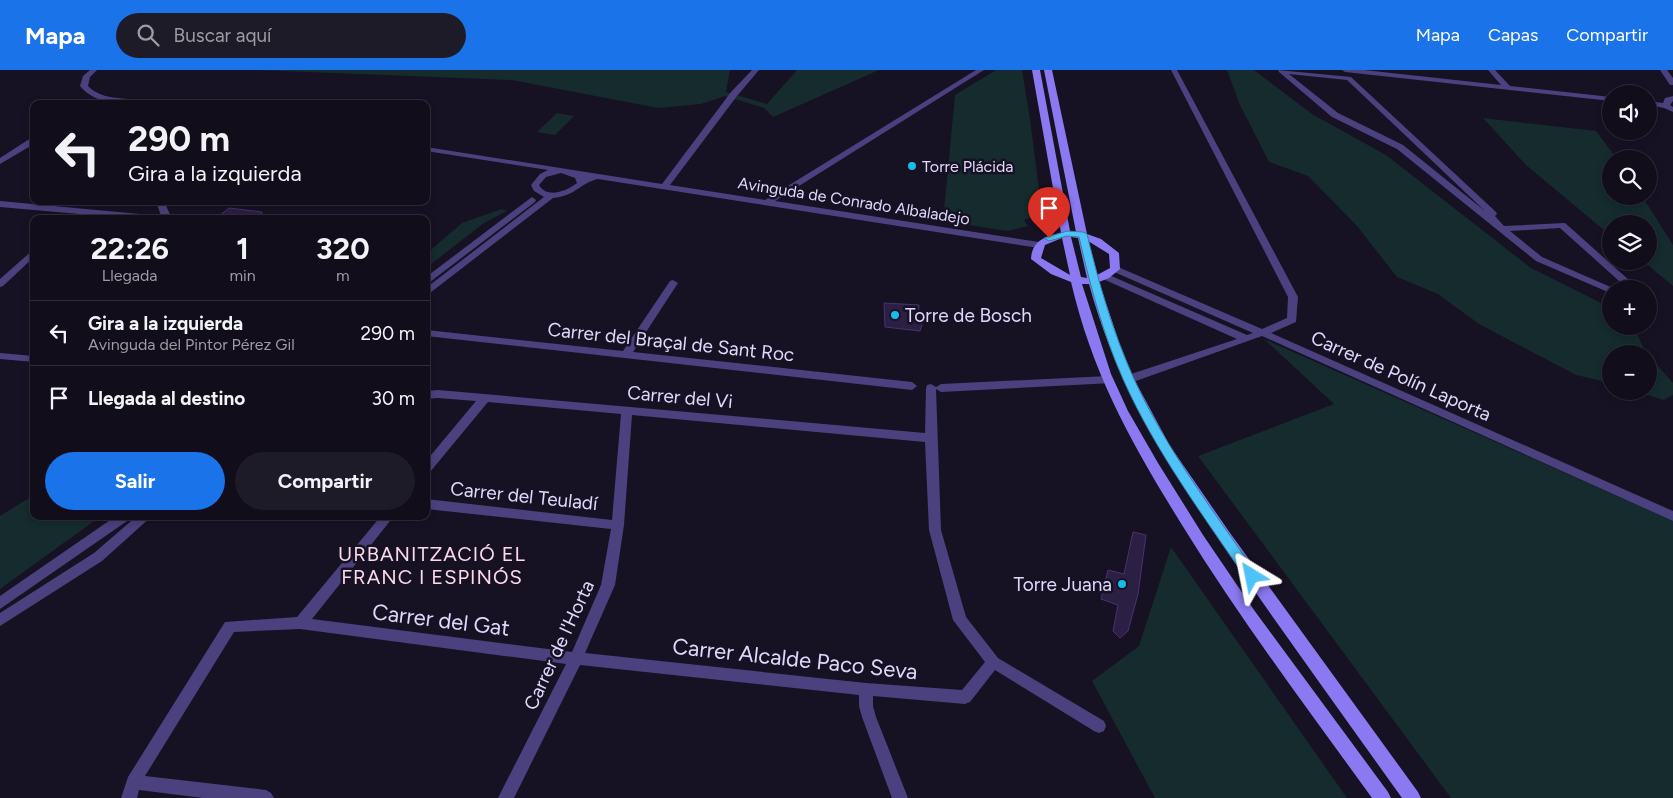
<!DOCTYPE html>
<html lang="es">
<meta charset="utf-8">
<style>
:root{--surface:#110d1b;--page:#1e1b28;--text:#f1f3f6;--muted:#9c9ca3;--line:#302d3a;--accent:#1a73e8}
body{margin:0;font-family:Figtree,sans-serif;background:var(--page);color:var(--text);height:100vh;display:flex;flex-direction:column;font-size:19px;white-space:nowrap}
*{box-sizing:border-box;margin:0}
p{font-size:16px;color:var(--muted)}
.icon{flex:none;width:28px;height:28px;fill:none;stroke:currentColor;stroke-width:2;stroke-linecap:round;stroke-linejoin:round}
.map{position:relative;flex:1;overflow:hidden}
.details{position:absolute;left:30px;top:145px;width:400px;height:305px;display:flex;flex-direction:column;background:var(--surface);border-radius:10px;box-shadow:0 2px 8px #0003,0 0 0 1px var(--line)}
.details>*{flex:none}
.guide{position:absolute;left:30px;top:30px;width:400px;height:105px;border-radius:10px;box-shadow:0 2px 8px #0003,0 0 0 1px var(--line);background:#110d1b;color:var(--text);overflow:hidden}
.tools{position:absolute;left:1602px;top:15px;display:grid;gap:10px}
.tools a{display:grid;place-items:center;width:55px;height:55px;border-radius:50%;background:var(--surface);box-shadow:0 2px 8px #0003,0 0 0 1px var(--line);font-size:25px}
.pin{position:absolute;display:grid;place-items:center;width:42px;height:42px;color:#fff;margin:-51px -21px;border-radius:50% 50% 50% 0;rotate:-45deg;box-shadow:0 0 5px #0007}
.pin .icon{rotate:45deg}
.me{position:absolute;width:55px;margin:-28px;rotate:325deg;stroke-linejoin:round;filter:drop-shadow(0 0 4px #0008)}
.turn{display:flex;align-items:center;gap:18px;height:105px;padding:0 15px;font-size:22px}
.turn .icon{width:65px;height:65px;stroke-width:2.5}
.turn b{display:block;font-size:35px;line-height:42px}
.eta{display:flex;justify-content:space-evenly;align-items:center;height:85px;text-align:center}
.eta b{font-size:30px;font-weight:700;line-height:35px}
.primary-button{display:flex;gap:10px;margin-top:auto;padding:10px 15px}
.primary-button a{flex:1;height:58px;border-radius:30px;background:var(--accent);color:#fff;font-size:20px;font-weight:700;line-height:58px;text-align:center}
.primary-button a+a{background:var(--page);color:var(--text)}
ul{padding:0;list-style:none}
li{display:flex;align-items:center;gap:15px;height:65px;padding:0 15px;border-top:1px solid var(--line)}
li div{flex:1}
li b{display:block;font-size:19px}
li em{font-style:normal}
header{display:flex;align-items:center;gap:30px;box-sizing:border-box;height:70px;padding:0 25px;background:var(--accent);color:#fff}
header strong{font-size:24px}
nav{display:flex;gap:28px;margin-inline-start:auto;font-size:18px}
.search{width:350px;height:45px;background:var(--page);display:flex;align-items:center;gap:12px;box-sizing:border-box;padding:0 18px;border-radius:28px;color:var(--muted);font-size:19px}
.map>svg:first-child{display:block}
.green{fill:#152b2d}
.building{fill:#2b1f43;stroke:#46346d}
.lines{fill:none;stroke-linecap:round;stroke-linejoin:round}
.street{fill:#4b417e;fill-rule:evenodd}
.secondary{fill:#8a79f1;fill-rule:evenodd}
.route{fill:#4fc3f7;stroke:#337fa1}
.poi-dot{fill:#18bae7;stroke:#171124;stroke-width:2}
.labels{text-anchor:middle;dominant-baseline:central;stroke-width:5;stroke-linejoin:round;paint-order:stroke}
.far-poi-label{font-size:16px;fill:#e0d8fb;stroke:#171124;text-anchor:start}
.far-street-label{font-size:16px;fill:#e0d8fb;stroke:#171124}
.poi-label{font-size:19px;fill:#e0d8fb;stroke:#171124;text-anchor:start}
.street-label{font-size:19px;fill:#e0d8fb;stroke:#171124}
.neighbourhood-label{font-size:20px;letter-spacing:1px;fill:#fbdaeb;stroke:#171124}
.near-street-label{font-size:22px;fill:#e0d8fb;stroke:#171124}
</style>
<header>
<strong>Mapa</strong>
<div class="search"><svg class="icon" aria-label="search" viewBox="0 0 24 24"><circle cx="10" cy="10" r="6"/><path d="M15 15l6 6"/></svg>Buscar aquí</div>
<nav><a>Mapa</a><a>Capas</a><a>Compartir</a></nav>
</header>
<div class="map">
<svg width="1673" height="728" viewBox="0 0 1673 728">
<rect width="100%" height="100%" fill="#171124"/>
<g class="green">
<polygon points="257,0 730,0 726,22 767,34 797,0 879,0 773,47 764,38 725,26 701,34 658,38 512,10"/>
<polygon points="996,0 1022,0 1030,49 1042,143 1024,150 1028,156 1007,161 943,151 955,25"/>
<polygon points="1227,0 1254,0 1312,44 1386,85 1531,198 1611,238 1611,256 1634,256 1646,284 1611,284 1611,313 1576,305 1479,254 1438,224 1397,207 1357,156 1308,106 1269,92 1240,35"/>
<polygon points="557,43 574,46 555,65 537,62"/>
<polygon points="1483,48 1596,61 1617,89 1611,89 1611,126 1642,126 1673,175 1673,216 1643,191 1649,191 1649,154 1611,154 1611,166 1526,95"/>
<polygon points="502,139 507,141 484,153 426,198 426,184 462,153"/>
<polygon points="1264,269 1673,451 1673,728 1451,728 1198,386 1334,334"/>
<polygon points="1649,286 1673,313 1673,325 1664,330 1635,321 1649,321"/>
<polygon points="34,425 34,446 101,446 0,519 0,446"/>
<polygon points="1171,477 1347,728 1155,728 1092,611 1139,576"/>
</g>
<g class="building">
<polygon points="229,138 262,142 262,149 218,147"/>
<polygon points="884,233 919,235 918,251 923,251 920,261 885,257"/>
<polygon points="1133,462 1146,465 1138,524 1128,561 1120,568 1113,561 1118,535 1101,529 1108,500 1124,504"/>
</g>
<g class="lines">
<g class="street">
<path d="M 90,0 L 97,0 L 90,7 L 88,16 C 105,33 125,24 143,34 C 120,34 96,35 80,16 L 83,6 Z"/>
<path d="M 752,0 L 759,0 L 737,26 L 670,115 L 765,130 L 976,0 L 984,0 L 775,131 L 1039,172 L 1044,175 L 1039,178 L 598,109 C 580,113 576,126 553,128 L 426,226 L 426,218 L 544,127 L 534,121 L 531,115 L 540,104 L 548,100 L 426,81 L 426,77 L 662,114 L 731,22 ZM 561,103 L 575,108 L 577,113 C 567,121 547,129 539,115 L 546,107 Z"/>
<polygon points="1171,0 1177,0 1298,227 1296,252 1271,263 1673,441 1673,451 1262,266 1133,312 1125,312 1124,309 1125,306 1237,269 1103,209 1103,205 1109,205 1247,265 1253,263 1112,201 1112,197 1118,197 1262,259 1287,248 1288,227"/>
<path d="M 1278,0 L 1351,7 L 1496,142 L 1497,144 L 1495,146 L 1504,156 L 1565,153 L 1639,219 L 1628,219 L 1560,158 L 1510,161 L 1542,187 L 1615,219 L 1611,219 L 1611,223 L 1608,222 L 1536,191 L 1397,79 L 1332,47 L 1279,2 ZM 1289,4 L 1347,10 L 1485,141 L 1403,75 L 1338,43 Z"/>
<polygon points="1342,0 1364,0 1501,15 1488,0 1495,0 1510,16 1611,27 1611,31 1345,2"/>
<polygon points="1660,0 1667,0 1673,8 1673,15 1670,15"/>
<polygon points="1673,26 1673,31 1670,35 1673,37 1673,42 1664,38 1649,35 1649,31 1663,33 1665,28"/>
<polygon points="31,68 34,68 34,74 0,94 0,88"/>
<polygon points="532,127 536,130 535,132 426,215 426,207"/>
<polygon points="0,131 161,146 156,131 164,131 172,149 136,149 0,137"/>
<polygon points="34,179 34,187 3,216 0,217 0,209"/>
<polygon points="673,210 678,213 633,282 912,312 917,316 912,320 426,266 426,260 623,281 670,211"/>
<polygon points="0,283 34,286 34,292 0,289"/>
<path d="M 1108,306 L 1113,310 L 1112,313 L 941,322 L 936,319 L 941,460 L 966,547 L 998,588 L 1104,651 L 1106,656 L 1104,661 L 1099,663 L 1094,661 L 995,600 L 970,632 L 965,634 L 873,626 L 873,636 L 876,647 L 908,728 L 892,728 L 862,647 L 859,636 L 859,625 L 580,595 L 514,728 L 498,728 L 566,594 L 300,559 L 234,562 L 145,706 L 266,720 L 271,723 L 274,728 L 203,728 L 139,720 L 137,728 L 121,728 L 128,707 L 225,552 L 297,547 L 381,446 L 394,446 L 312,549 L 572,582 L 601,515 L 611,459 L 426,439 L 426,429 L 612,450 L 621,344 L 488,332 L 430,402 L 426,403 L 426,391 L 476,331 L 438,328 L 426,329 L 426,321 L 438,320 L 925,363 L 926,318 L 927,315 L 931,314 L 936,317 L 941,314 ZM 632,345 L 925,372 L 929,460 L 953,550 L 985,592 L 962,620 L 866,613 L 585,583 L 615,515 L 624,455 Z"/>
<polygon points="116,446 132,446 130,449 0,539 0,526"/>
<polygon points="137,446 152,446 102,491 0,556 0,543 94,483"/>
</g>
<path class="secondary" d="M 1032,0 L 1040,0 L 1070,161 L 1076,162 L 1044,0 L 1052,0 L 1087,164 L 1101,169 L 1119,183 L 1120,199 L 1109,208 L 1099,212 L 1119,272 L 1134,309 L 1170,376 L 1230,463 L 1418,722 L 1421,728 L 1402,728 C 1349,654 1296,580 1244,506 C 1178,410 1120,328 1089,214 L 1082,214 L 1111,304 L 1128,341 L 1158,393 L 1203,465 L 1254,540 L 1388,722 L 1391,728 L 1372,728 C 1307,638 1240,549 1182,455 C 1132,374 1093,306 1071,212 L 1051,204 L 1031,189 C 1032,171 1045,166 1061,163 ZM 1071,167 L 1078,168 L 1087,208 L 1081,207 ZM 1062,168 L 1070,205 L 1041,188 L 1045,175 ZM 1088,171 L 1109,184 L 1110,198 L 1097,205 Z"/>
</g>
<path class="route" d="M 1067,161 L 1083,162 L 1087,164 C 1099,214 1113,263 1134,309 C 1166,379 1213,440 1256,503 L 1258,506 L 1256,510 L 1252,512 L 1247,510 C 1203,445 1155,381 1123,309 C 1103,264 1090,215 1079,167 L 1067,166 L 1049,171 L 1044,168 Z"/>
<g class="poi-dot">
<circle cx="912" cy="96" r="5"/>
<circle cx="895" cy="245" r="5"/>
<circle cx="1122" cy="514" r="5"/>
</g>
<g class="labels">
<g class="far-poi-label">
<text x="922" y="96">Torre Plácida</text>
</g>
<g class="far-street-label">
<text transform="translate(854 131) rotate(9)">Avinguda de Conrado Albaladejo</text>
</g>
<g class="poi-label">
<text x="905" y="245">Torre de Bosch</text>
<text x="1112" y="514" text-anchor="end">Torre Juana</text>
</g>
<g class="street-label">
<text transform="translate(671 272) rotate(6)">Carrer del Braçal de Sant Roc</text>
<text transform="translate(1401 306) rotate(24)">Carrer de Polín Laporta</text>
<text transform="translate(680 327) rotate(5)">Carrer del Vi</text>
<text transform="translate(524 426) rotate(6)">Carrer del Teuladí</text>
<text transform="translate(559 575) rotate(-65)">Carrer de l'Horta</text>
</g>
<g class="neighbourhood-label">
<text x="432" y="484">URBANITZACIÓ EL<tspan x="432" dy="23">FRANC I ESPINÓS</tspan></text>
</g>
<g class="near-street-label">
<text transform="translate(441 550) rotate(7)">Carrer del Gat</text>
<text transform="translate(795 589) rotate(6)">Carrer Alcalde Paco Seva</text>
</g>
</g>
</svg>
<div class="tools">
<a><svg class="icon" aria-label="sound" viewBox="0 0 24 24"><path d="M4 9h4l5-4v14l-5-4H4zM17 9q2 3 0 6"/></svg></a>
<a><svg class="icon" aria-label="search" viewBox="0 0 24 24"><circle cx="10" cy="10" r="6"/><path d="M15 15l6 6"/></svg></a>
<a><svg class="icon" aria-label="layers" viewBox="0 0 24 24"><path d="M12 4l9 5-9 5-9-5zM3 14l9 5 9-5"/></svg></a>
<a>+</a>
<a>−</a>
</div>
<div class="pin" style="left:1049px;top:168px;background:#d93025"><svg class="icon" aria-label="arrive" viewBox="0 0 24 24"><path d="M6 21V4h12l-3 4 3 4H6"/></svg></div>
<svg class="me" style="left:1252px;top:506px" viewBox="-20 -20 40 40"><path d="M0-17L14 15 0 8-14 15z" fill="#4fc3f7" stroke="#fff" stroke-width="4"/></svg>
<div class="guide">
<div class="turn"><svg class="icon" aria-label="left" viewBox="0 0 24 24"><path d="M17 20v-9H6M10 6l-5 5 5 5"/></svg><div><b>290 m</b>Gira a la izquierda</div></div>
</div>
<section class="details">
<div class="eta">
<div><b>22:26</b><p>Llegada</p></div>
<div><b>1</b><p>min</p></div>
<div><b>320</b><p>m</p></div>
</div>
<ul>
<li><svg class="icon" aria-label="left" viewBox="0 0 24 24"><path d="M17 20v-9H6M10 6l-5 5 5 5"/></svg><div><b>Gira a la izquierda</b><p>Avinguda del Pintor Pérez Gil</p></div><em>290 m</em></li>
<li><svg class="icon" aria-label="arrive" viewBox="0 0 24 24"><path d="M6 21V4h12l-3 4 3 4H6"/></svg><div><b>Llegada al destino</b></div><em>30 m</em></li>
</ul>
<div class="primary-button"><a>Salir</a><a>Compartir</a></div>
</section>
</div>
